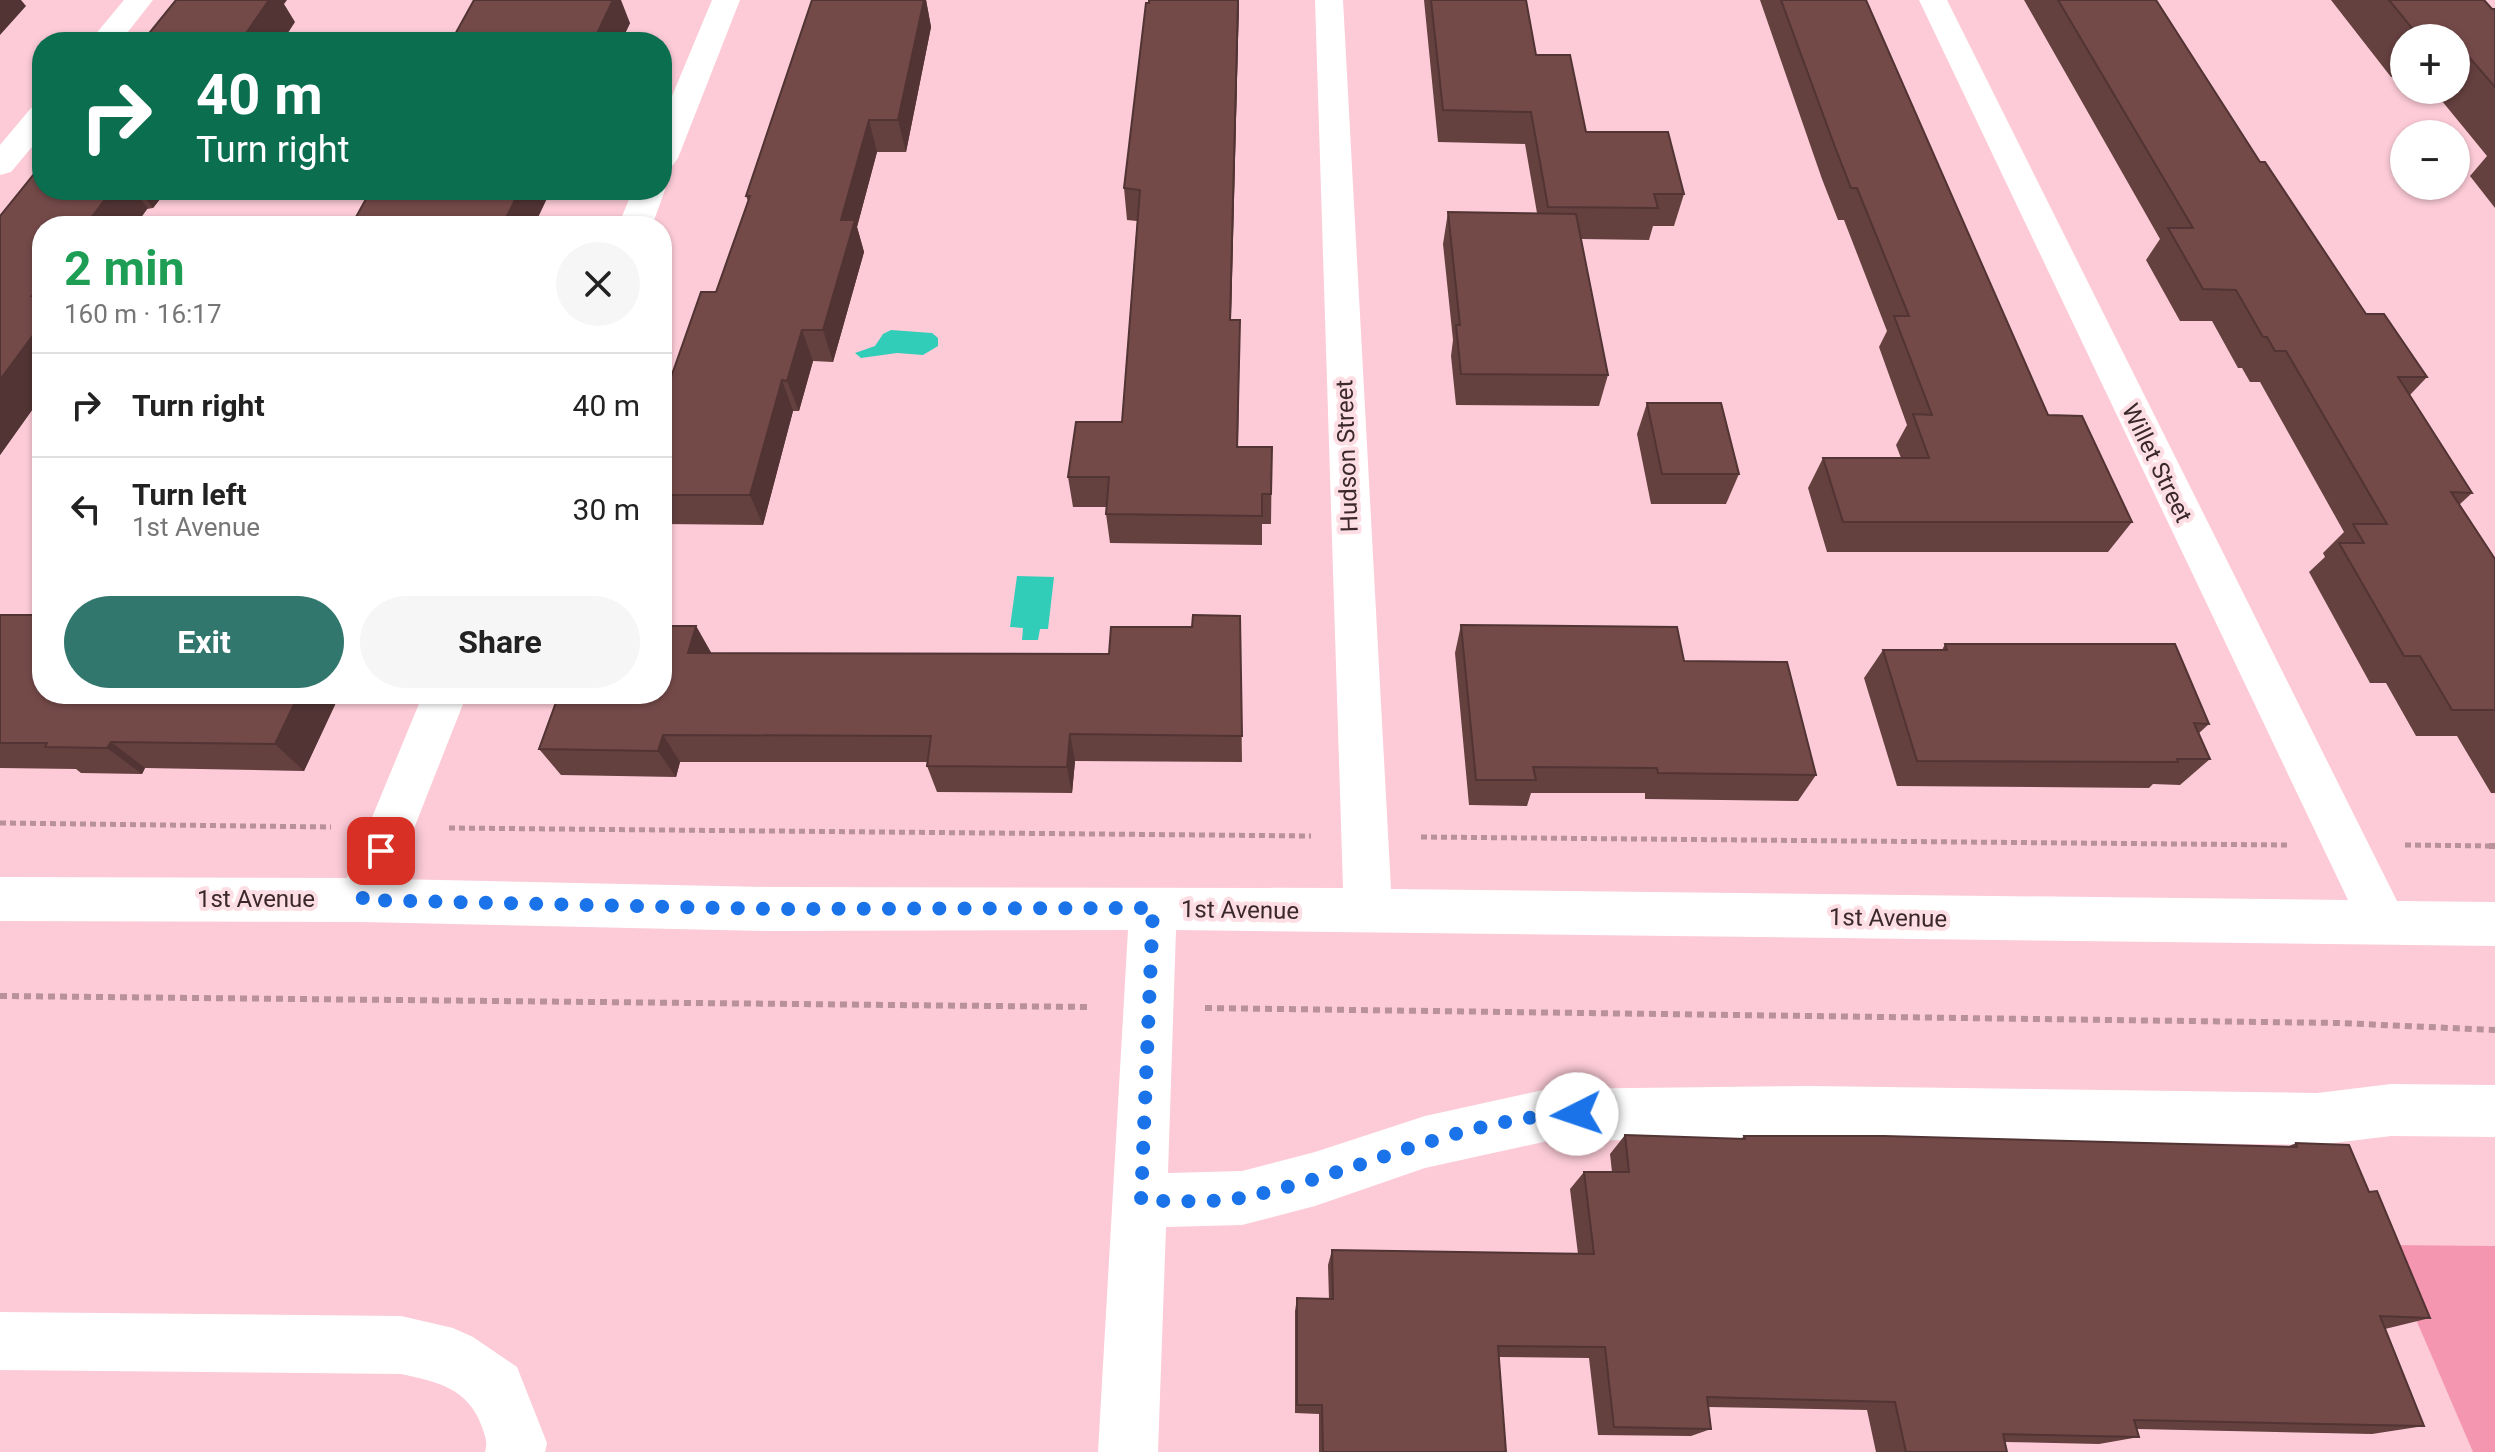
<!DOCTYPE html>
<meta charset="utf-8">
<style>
:root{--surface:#fff;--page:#f6f6f6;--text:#222;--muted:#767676;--line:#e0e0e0;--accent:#32776d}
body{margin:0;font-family:Roboto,sans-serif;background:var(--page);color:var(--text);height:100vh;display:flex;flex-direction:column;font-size:30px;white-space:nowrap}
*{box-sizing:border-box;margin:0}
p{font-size:26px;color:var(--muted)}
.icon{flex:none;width:44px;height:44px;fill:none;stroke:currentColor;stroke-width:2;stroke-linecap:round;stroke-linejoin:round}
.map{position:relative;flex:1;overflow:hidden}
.drawer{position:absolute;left:32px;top:216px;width:640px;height:488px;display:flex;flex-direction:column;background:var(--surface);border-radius:32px;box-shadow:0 2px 6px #0004}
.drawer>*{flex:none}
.guide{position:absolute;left:32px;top:32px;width:640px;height:168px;border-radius:32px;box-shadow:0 2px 6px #0004;background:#0b6e4f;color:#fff;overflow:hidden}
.fabs{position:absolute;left:2390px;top:24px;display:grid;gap:16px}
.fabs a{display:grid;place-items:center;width:80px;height:80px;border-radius:50%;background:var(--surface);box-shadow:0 2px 6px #0004;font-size:40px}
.pin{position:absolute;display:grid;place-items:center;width:68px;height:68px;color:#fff;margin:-34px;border-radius:16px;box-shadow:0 4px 12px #0006}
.me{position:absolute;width:88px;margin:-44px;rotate:266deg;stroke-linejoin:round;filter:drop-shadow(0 0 6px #0008)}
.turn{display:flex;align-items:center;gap:28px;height:168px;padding:0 32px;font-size:36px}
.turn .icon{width:104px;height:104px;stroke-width:2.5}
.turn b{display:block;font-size:56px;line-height:68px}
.round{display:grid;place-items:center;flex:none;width:84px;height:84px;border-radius:42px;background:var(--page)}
.overview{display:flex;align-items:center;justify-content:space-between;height:136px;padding:0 32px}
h1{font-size:48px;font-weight:700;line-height:60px;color:#1e9e55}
.button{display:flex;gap:16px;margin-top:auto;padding:16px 32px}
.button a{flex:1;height:92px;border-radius:48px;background:var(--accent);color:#fff;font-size:32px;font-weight:700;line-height:92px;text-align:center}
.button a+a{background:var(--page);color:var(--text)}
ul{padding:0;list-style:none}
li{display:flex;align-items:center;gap:24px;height:104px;padding:0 32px;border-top:2px solid var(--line)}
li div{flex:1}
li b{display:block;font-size:30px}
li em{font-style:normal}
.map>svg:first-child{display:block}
.green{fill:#f596b1}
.water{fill:#32cdb9}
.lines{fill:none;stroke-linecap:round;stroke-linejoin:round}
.path-far1{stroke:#b8919b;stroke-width:5;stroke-dasharray:6 4;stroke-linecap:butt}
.path{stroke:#b8919b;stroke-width:6;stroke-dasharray:7 5;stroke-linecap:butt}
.minor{fill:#fff;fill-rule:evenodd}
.wall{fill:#64403f}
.shaded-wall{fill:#513433}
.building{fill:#744a49;stroke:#513433;stroke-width:2}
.route{stroke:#1a73e8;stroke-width:14;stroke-dasharray:0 25.2}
.labels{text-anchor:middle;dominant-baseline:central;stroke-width:8;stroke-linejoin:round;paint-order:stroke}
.street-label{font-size:24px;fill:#3b282d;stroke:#fddee5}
</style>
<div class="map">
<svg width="2495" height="1452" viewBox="0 0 2495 1452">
<rect width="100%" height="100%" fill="#fccbd7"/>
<polygon class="green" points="2384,1245 2495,1246 2495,1452 2473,1452"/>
<g class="water">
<polygon points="891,330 932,333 938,338 938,346 923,355 897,353 861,358 855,353 875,346 883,334"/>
<polygon points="1017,576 1054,577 1048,629 1040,629 1038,640 1022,640 1023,628 1010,627"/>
</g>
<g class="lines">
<g class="path-far1">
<polyline points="0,823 331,827"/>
<polyline points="449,828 1311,836"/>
<polyline points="1421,837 2287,845"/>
<polyline points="2405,845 2495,846"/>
</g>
<g class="path">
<polyline points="2489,846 2495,846"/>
<polyline points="0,996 1091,1007"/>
<polyline points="1205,1008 2339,1023 2495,1030"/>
</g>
<g class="minor">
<polygon points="124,0 153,0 120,42 89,42"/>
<polygon points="712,0 740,0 678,158 673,165 662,168 662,120"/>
<polygon points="1315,0 1343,0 1391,889 2348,900 1919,0 1947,0 2397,901 2495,902 2495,946 1176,930 1168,1173 1242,1171 1315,1152 1425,1116 1548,1089 1810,1086 2317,1093 2391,1084 2495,1085 2495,1137 2391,1136 2317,1145 1810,1138 1548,1141 1425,1168 1315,1206 1242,1225 1166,1227 1158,1452 1098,1452 1128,930 769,931 362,922 0,921 0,877 347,878 423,694 467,694 394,879 769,887 1343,888"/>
<polygon points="42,106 42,135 11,172 0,175 0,145 31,108"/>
<polygon points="662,185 665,190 652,226 618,226 633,190 662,190"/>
<path d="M 0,1312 L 401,1316 L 453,1328 L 473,1337 L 517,1367 L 547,1443 L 545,1452 L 485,1452 C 488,1442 485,1436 482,1427 C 468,1388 438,1382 401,1374 L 0,1370 Z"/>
</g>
</g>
<g class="wall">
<polygon points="812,0 926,0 931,27 906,152 877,152 857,227 864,252 833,362 813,361 799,411 793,411 763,525 662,524 662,403 716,292 748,201 746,196"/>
<polygon points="1149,0 1239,0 1231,320 1240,320 1238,447 1272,447 1271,524 1262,524 1262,545 1110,543 1106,514 1107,507 1073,507 1068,477 1122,422 1137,221 1127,220 1124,188"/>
<polygon points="1424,0 1526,0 1536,55 1586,132 1684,194 1674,226 1653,226 1649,240 1581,239 1608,375 1599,406 1456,405 1451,356 1453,340 1443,244 1448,212 1537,213 1525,144 1438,142"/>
<polygon points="1760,0 1866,0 2048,415 2132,522 2108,552 1827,552 1808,488 1823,458 1901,458 1896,445 1907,425 1879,347 1887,331 1844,220 1838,220 1822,179"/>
<polygon points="2024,0 2156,0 2260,162 2366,314 2427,377 2410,395 2472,493 2459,505 2495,559 2495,793 2491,793 2457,736 2416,736 2386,683 2370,683 2309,572 2325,557 2323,553 2344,532 2260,382 2250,382 2242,368 2238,368 2212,321 2180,321 2146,260 2160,239"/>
<polygon points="2331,0 2484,0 2492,9 2495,9 2495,208 2470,176 2487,156 2433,90 2456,90 2456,38 2404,38 2404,77 2391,77"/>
<polygon points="630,23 621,42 455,42 453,38"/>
<polygon points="42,190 167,190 153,208 42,226 42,396 0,455 0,216"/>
<polygon points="1647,403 1739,474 1726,504 1651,504 1637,434"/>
<polygon points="0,615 42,694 340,694 304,771 145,768 142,774 81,773 76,769 0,768"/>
<polygon points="1240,616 1242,762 1075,761 1072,793 937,792 927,766 927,762 680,762 676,777 561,775 539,749 696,626 711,653 1109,654 1192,627"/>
<polygon points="1461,625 1684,661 1816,775 1798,801 1645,799 1645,793 1531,793 1527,806 1469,805 1455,653"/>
<polygon points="1945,644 2209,724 2198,734 2210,759 2180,785 2153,784 2149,788 1897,786 1864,678 1883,650 1942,650"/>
<polygon points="1625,1135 1741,1139 1744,1136 2287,1147 2296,1143 2369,1192 2430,1318 2385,1329 2424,1426 2372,1434 2137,1429 2139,1437 2099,1444 2005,1442 2007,1452 1876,1452 1867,1410 1708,1407 1711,1429 1691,1436 1598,1435 1589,1358 1499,1357 1506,1452 1319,1452 1319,1414 1295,1413 1295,1311 1297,1298 1329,1299 1328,1265 1332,1250 1578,1254 1570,1189 1584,1172 1612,1172 1610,1154"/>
</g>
<g class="shaded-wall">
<polygon points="0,0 21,0 26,6 0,35"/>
<polygon points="257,0 287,0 284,4 295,22 282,42 240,42"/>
<polygon points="599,0 621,0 630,23 621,42 593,42"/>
<polygon points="924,0 926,0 931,27 906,152 898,120"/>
<polygon points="1238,0 1239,0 1230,351 1230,320"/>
<polygon points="869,120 877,152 857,227 864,252 833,362 823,330 841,220"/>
<polygon points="112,190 133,190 148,208 135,226 85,226"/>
<polygon points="139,190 167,190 153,208"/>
<polygon points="520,190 551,190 534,226 502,226"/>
<polygon points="42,283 42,308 32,296"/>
<polygon points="42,323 42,396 0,455 0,380"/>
<polygon points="802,330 813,361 799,411 787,381"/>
<polygon points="782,380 793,411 763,525 750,495"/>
<polygon points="696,626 712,654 688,653"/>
<polygon points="299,694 340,694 304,771 275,744"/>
<polygon points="1070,734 1075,761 1072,793 1067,767"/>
<polygon points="663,735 680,762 676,777 658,751"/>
<polygon points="111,742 145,768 142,774 107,748"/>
</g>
<g class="building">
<polygon points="176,0 269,0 240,42 142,42"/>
<polygon points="474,0 613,0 593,42 478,42 480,38 453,38"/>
<polygon points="812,0 924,0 898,120 869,120 841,220 855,220 823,330 802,330 787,381 782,380 750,495 662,495 662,403 701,292 716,292 750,196 746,196"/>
<polygon points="1149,0 1238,0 1230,320 1240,320 1237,447 1272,447 1271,494 1262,494 1262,516 1106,514 1109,477 1068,477 1076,422 1122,422 1140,190 1124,188 1146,3 1149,3"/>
<polygon points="1431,0 1526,0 1536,55 1570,55 1586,132 1668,132 1684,194 1654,194 1658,208 1548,207 1531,112 1443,110"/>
<polygon points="1781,0 1866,0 2048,415 2082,416 2132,522 1843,522 1823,458 1929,458 1913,414 1932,415 1894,316 1909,316 1857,188 1851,188 1835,147"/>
<polygon points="2058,0 2156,0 2260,162 2265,162 2366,314 2384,314 2427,377 2398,377 2472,493 2451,492 2495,559 2495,710 2452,710 2420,656 2404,656 2339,543 2364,543 2353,524 2387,524 2286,351 2275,351 2267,337 2263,337 2236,290 2203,289 2168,228 2193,228"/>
<polygon points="2389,0 2484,0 2492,9 2495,9 2495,87 2456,42 2456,38 2420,38"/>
<polygon points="42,164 42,190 112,190 85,226 42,226 42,283 32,296 42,297 42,323 0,380 0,216"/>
<polygon points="399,190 520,190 502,226 351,226 366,199 394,199"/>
<polygon points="1448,212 1576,214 1608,375 1461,374 1456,325 1460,325"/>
<polygon points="1647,403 1721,403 1739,474 1662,474"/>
<polygon points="0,615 42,615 42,694 299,694 275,744 111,742 107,748 45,747 47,743 0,743"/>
<polygon points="1193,615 1240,616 1242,736 1070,734 1067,767 927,766 931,736 663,735 658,751 539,749 559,694 662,694 662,626 696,626 688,653 1109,654 1111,627 1192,627"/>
<polygon points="1461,625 1677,627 1684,661 1787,662 1816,775 1658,773 1657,768 1533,767 1536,780 1476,780"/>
<polygon points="1945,644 2175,644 2209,724 2194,723 2210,759 2177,759 2178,762 1917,761 1883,650 1947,650"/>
<polygon points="1625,1135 1745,1139 1744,1136 1884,1136 2297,1147 2296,1143 2349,1145 2369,1192 2377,1191 2430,1318 2380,1316 2424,1426 2134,1420 2139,1437 2003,1434 2007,1452 1906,1452 1895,1402 1707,1397 1711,1429 1614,1427 1605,1347 1498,1346 1506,1452 1323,1452 1322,1405 1297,1405 1297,1298 1333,1299 1332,1250 1594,1254 1584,1172 1629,1172"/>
</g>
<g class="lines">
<path class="route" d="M 381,851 L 362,900 L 769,909 L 1153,908 L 1141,1201 C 1174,1200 1212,1204 1245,1197 C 1356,1175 1462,1116 1577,1114"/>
</g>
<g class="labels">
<g class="street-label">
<text transform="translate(1347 456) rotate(-92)">Hudson Street</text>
<text transform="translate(2157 463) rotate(64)">Willet Street</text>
<text x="256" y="899">1st Avenue</text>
<text transform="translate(1240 910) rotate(1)">1st Avenue</text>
<text transform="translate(1888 918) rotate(1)">1st Avenue</text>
</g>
</g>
</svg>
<div class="fabs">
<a>+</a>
<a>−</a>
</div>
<div class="pin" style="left:381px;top:851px;background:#d93025"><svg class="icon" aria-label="arrive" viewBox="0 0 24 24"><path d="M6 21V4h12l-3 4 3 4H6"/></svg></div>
<svg class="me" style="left:1577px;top:1114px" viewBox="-20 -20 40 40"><circle r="19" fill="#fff"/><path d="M0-13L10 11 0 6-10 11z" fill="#1a73e8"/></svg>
<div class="guide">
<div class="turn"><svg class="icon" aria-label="right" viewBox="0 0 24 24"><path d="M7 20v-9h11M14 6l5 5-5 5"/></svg><div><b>40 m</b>Turn right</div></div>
</div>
<section class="drawer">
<div class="overview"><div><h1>2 min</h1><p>160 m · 16:17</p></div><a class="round"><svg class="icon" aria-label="close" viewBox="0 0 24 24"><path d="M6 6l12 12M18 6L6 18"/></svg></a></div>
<ul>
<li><svg class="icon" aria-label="right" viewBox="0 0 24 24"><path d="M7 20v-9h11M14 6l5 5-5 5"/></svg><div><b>Turn right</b></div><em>40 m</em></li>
<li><svg class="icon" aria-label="left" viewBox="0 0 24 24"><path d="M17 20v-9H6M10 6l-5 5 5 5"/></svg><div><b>Turn left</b><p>1st Avenue</p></div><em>30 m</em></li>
</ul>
<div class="button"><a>Exit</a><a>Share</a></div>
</section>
</div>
